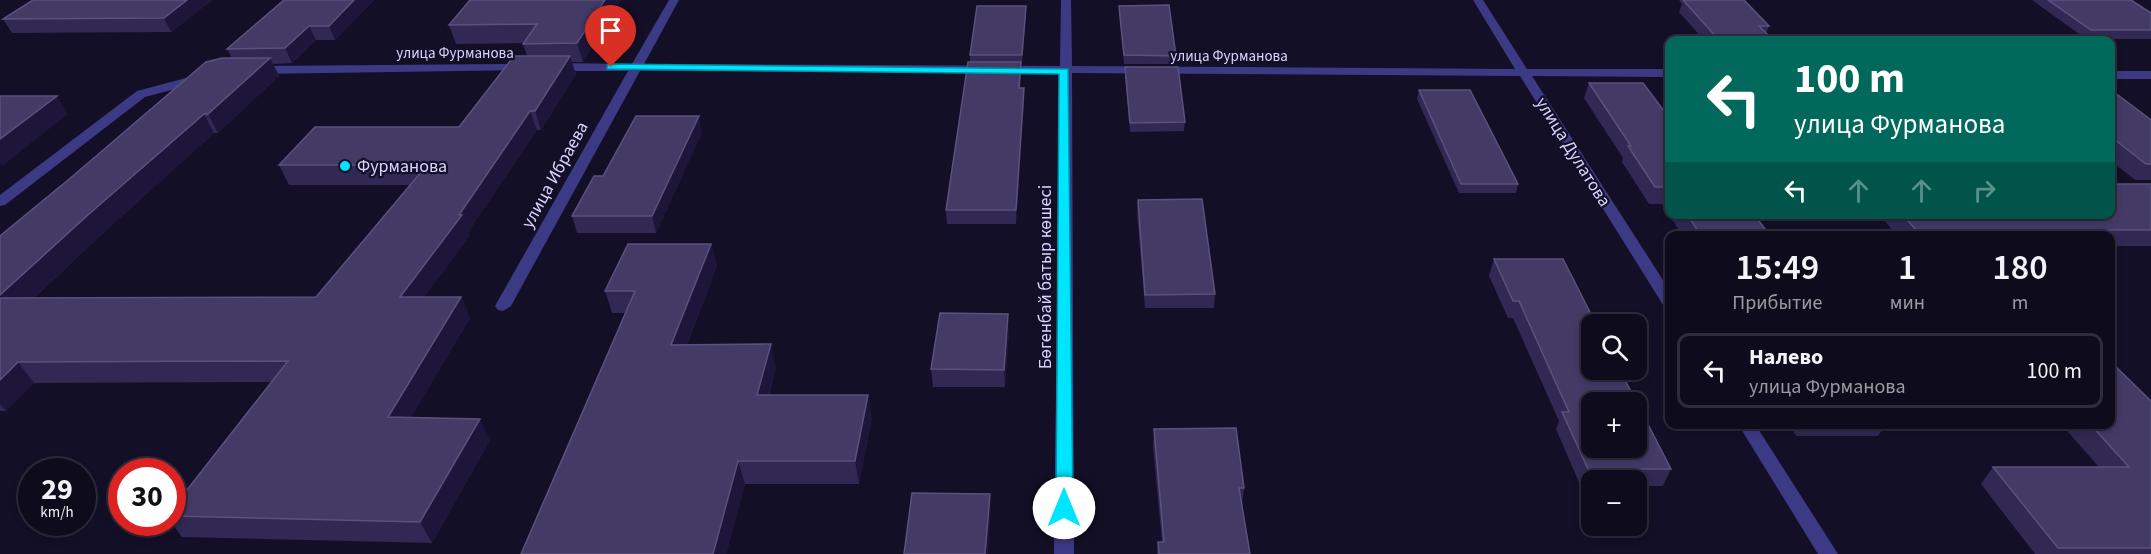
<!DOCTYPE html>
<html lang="ru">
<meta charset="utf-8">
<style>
:root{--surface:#0e0b1c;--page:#171425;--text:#f1f3f6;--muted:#9b9ba3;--line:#2e2b3b}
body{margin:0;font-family:"Source Sans 3",sans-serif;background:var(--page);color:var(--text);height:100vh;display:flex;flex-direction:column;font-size:22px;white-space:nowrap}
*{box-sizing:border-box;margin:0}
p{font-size:20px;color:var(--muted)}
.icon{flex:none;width:33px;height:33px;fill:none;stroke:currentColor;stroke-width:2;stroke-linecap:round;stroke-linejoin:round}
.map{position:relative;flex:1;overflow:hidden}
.sheet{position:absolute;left:1665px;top:231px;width:450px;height:198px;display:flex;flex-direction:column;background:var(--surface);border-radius:12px;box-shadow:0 3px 9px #0003,0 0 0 2px var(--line)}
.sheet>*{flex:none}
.hud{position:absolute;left:1665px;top:36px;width:450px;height:183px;border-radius:12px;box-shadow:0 3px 9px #0003,0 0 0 2px var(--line);background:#00695c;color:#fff;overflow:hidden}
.tools{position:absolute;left:1581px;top:314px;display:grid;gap:12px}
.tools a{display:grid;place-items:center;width:66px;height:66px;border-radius:12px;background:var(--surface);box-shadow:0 3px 9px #0003,0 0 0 2px var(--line);font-size:30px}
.speed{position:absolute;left:18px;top:458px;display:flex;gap:12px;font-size:30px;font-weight:700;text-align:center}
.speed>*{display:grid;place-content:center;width:78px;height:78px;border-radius:50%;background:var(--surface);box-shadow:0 3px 9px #0003,0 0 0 2px var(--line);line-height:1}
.speed small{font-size:15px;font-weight:400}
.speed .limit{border:9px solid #d22;background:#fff;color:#111}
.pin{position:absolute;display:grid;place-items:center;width:51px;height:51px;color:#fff;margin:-62px -26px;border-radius:50% 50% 50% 0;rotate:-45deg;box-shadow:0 0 6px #0007}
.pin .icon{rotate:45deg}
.me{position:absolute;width:66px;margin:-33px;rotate:0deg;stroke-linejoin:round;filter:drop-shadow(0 0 4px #0008)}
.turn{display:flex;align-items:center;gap:21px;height:126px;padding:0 30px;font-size:27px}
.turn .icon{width:78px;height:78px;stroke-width:2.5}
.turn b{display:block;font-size:42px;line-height:51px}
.lanes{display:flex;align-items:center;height:57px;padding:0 30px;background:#0003;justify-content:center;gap:30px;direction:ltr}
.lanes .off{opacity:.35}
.eta{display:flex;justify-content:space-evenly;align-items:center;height:102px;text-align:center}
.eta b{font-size:36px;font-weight:600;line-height:42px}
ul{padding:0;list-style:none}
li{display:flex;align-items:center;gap:18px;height:75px;margin:0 12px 9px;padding:0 18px;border:3px solid var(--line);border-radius:12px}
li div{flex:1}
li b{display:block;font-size:22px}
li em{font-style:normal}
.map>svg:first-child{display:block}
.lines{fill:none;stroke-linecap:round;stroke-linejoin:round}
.minor{fill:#3d3a85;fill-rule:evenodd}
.wall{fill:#312854}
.shaded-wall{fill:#1d163a}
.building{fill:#433a66;stroke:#5a527e;stroke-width:1.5;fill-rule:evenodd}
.route{fill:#00e5ff;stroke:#0095a6;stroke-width:1.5}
.poi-dot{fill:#00e5ff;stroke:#130f26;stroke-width:2}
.labels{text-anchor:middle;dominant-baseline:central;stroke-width:4.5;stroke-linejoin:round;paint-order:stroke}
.far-street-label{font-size:15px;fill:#d9d4ff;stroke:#130f26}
.street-label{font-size:18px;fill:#d9d4ff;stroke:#130f26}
.poi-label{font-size:18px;fill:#d9d4ff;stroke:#130f26;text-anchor:start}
</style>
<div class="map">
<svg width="2151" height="554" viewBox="0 0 2151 554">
<rect width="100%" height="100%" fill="#130f26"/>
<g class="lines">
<g class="minor">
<polygon points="669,0 679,0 644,64 1060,66 1061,0 1071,0 1072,66 1515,69 1473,0 1483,0 1527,69 1670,69 1670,77 1532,76 1670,291 1670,309 1665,308 1520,76 1072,73 1074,554 1054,554 1060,73 640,71 511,306 503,311 498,310 495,306 628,71 554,71 548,67 554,63 632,64"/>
<polygon points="524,64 530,68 528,70 257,74 251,70 257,66"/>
<rect x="2110" y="71" width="41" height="8"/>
<polygon points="201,74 207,78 205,81 145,97 5,205 0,206 0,195 137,91"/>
<polygon points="1738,424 1755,424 1838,554 1818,554"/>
</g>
</g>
<g class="wall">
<polygon points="33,0 212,0 171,32 12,33 3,19"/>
<polygon points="374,0 335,40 316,40 292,63 273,64 279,76 218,133 214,133 102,234 34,298 316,297 411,185 289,185 279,165 459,127 527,56 523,44 523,43 456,44 449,25 621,0 583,62 572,62 576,74 541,130 537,130 468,232 470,235 424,297 461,297 470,318 411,417 490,440 432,543 182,537 171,522 172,522 172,509 272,382 34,383 6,411 0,411 0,236 232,58 227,49"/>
<polygon points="1679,0 1744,0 1769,26 1766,34 1773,40 1704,40 1679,12 1682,4"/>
<polygon points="2032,0 2131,0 2151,13 2151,39 2086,39"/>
<polygon points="1119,6 1176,56 1175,64 1124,64 1119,14"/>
<polygon points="1026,14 1022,64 1021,64 1020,88 1024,88 1024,101 1016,224 947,224 946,210 970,62 970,55"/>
<polygon points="1125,67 1185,122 1184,131 1130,132 1125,76"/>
<polygon points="1589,83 1670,119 1670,214 1754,214 1770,236 1683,236 1662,204 1649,204 1622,162 1623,158 1584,98"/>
<polygon points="2110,89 2151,120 2151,180 2135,180 2110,160"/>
<polygon points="1419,90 1518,184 1516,193 1459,193 1417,99"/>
<polygon points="702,132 656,233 577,233 572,216 603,176"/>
<polygon points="2151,184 2151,246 2110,246 2110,236 1897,236 1879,214 2110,214"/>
<polygon points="1138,200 1215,294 1214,308 1145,308 1137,213"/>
<polygon points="711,244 717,266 687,345 776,367 769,395 872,417 859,484 745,484 726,554 521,554 626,313 612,313 605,291"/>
<polygon points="1494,259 1595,322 1627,370 1624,377 1671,469 1663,486 1636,486 1636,480 1592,480 1592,487 1581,487 1556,429 1559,421 1513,318 1508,318 1489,276"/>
<polygon points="1009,331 1005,387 933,387 931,369"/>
<polygon points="2110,349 2115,353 2110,360"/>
<polygon points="2151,401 2151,554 2035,554 1981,484 1993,467 2099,467 2061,424 2110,424"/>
<polygon points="1789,424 1886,424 1878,436 1796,436"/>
<polygon points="1154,429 1244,488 1242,505 1250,554 1157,554 1158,542 1162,542 1153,446"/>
</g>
<g class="shaded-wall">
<polygon points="187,0 212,0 171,32 164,18"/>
<polygon points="354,0 374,0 335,40 329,26"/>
<polygon points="605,0 621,0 583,62 577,43"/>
<polygon points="1026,6 1026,14 1022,64 1022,55"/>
<polygon points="309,26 316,40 292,63 285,48"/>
<polygon points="570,56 576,74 541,130 535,111"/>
<polygon points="270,58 279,76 218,133 208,114"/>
<polygon points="1021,62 1021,75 1020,101 1019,88"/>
<polygon points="1024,88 1024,101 1016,224 1016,210"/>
<polygon points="57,96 68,114 2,166 0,162 0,139"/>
<polygon points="530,111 537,130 468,232 470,235 409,318 400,297 459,215"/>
<polygon points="204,114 214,133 102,234 12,318 0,302 0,295 89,214"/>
<polygon points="699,116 702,132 656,233 652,216"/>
<polygon points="711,244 717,266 678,368 671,345"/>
<polygon points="461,297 470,318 399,438 388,417"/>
<polygon points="1008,314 1009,331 1005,387 1004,370"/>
<polygon points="771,344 776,367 762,417 757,395"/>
<polygon points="18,362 34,383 6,411 0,404 0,380"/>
<polygon points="868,395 872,417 859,484 855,461"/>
<polygon points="480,419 490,440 432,543 420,522"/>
<polygon points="738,461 745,484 726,554 713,554"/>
<polygon points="990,494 991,511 988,554 985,554"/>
</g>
<g class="building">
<polygon points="33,0 187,0 164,18 3,19"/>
<polygon points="284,0 354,0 329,26 309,26 285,48 227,49"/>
<polygon points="470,0 605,0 577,43 523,44 537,24 449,25"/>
<polygon points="1683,0 1744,0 1769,26 1759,26 1773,40 1719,40"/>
<polygon points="2048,0 2131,0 2151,13 2151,30 2091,30"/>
<polygon points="1169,5 1176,56 1124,55 1119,6"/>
<polygon points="977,6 1026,6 1022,55 970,55"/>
<polygon points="514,56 570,56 535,111 530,111 459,215 462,215 400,297 461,297 388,417 480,419 420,522 172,516 172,509 288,361 18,362 0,380 0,298 316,297 427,165 279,165 315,127 459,127"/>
<polygon points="222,58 270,58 208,114 204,114 89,214 0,295 0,236 74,175 206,62"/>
<polygon points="968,62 1021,62 1019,88 1024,88 1016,210 946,210"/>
<polygon points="1125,67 1178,67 1185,122 1130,123"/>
<polygon points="1589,83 1643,83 1670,119 1670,189 1668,187 1655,187 1628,146 1631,146"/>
<polygon points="2110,89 2151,120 2151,164 2146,164 2110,136"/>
<polygon points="1419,90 1470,90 1518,184 1461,184"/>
<polygon points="0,96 57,96 0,139"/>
<polygon points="636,116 699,116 652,216 572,216 594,176 603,176"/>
<polygon points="2110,184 2151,184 2151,230 1991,230 1997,236 1927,236 1922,230 1916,230 1902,214 2110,214"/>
<polygon points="1202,199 1215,294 1145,295 1138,200"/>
<polygon points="1687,214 1754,214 1770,236 1701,236"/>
<polygon points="628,244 711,244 671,345 771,344 757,395 868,395 855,461 738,461 713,554 521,554 635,291 605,291"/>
<path d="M 1494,259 L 1563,259 L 1595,322 L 1601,322 L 1602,324 L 1592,324 L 1592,369 L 1626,369 L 1627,370 L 1620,370 L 1671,469 L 1588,469 L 1562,412 L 1569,412 L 1519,301 L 1513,301 ZM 1592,402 L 1636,402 L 1636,447 L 1592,447 Z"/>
<polygon points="940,313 1008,314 1004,370 931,369"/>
<polygon points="2110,361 2151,401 2151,548 2058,548 1993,467 2129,467 2090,424 2110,424"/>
<polygon points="1236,428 1244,488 1239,488 1250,554 1159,554 1158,542 1164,542 1154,429"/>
<polygon points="912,493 990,494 985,554 904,554"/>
</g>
<polygon class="route" points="611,64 1068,69 1073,508 1070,513 1064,515 1058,513 1056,508 1059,74 607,69 607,65"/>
<circle class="poi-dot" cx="345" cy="166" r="6"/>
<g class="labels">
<g class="far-street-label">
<text x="455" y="53">улица Фурманова</text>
<text x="1229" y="56">улица Фурманова</text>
</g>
<g class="street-label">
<text transform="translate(1573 152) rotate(58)">улица Дулатова</text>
<text transform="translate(555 175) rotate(-61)">улица Ибраева</text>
<text transform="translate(1045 277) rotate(-90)">Бөгенбай батыр көшесі</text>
</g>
<g class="poi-label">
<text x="357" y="166">Фурманова</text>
</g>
</g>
</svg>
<div class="tools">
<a><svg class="icon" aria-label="search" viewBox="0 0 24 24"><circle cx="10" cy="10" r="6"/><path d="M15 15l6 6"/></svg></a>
<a>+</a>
<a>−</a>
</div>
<div class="speed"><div>29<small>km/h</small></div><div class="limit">30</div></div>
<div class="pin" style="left:611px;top:67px;background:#d93025"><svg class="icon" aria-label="arrive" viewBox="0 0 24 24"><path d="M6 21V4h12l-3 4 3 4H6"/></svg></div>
<svg class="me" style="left:1064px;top:508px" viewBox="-20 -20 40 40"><circle r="19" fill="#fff"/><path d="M0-13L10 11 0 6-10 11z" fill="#00e5ff"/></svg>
<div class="hud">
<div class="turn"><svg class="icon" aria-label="left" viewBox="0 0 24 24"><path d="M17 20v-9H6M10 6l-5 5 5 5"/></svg><div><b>100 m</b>улица Фурманова</div></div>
<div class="lanes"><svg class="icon" aria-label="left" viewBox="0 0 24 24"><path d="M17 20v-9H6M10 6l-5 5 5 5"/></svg><svg class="icon off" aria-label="ahead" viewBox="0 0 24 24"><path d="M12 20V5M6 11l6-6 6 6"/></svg><svg class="icon off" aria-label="ahead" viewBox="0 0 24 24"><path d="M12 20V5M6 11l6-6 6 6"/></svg><svg class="icon off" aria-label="right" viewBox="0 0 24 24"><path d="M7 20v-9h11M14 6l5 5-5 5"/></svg></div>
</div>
<section class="sheet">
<div class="eta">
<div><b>15:49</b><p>Прибытие</p></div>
<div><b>1</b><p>мин</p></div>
<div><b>180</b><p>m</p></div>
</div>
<ul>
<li><svg class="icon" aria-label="left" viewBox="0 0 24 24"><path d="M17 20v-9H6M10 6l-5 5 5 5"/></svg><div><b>Налево</b><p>улица Фурманова</p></div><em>100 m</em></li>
</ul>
</section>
</div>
